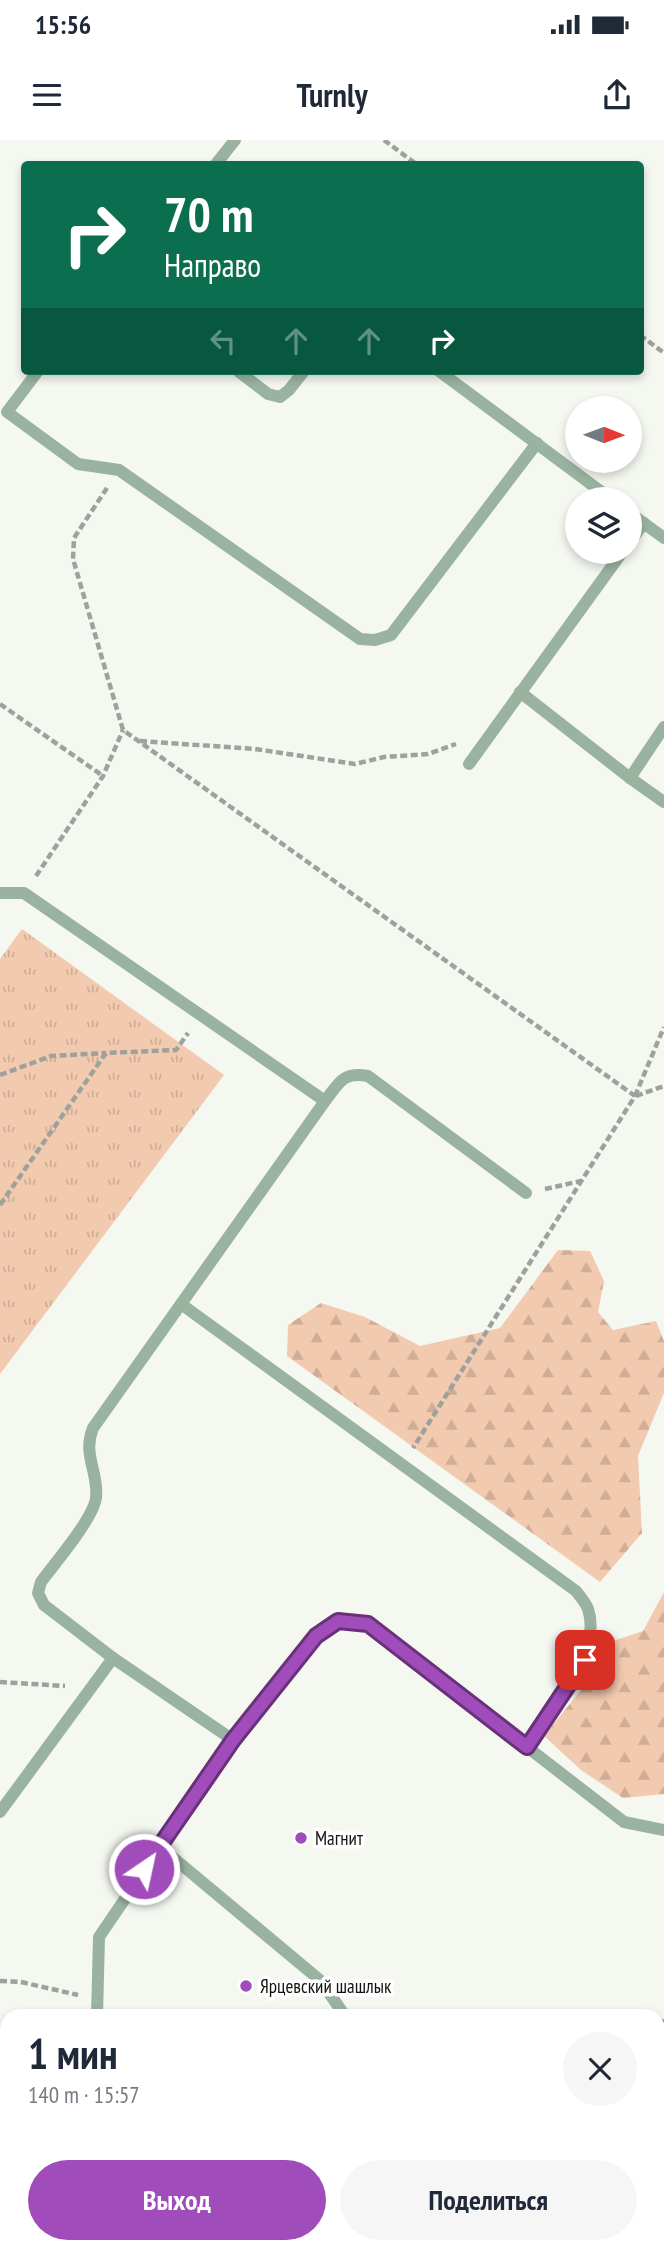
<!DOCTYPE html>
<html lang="ru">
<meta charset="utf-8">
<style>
:root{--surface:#fff;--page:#f6f6f7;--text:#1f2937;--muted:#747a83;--accent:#a04cba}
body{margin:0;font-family:"PT Sans Narrow",sans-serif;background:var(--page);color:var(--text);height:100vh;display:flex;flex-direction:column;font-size:26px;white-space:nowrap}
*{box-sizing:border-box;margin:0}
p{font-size:23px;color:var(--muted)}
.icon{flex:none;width:38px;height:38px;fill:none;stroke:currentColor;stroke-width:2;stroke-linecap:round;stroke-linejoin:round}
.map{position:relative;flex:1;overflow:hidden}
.side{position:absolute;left:0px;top:1869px;width:665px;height:245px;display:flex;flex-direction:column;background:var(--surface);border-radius:21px 21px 0 0;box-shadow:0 4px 10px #0003}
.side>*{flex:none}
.banner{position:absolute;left:21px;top:21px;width:623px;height:214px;border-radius:7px;box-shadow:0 4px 10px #0003;background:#0b6e4f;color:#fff;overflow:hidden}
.needle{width:46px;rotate:91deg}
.buttons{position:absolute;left:565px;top:256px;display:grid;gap:14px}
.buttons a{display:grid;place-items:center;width:77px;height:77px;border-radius:50%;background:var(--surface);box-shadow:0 4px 10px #0003;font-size:35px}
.pin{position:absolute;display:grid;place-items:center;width:60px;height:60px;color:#fff;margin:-30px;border-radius:14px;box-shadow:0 4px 10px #0006}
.me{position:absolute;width:77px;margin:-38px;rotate:34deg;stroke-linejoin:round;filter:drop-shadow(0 0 5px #0008)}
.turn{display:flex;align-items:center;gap:24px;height:147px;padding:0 28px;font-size:32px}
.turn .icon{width:91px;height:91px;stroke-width:2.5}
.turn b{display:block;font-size:49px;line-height:60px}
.lanes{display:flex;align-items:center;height:66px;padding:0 28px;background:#0003;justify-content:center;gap:35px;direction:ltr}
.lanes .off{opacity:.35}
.round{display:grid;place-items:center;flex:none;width:74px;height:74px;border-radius:37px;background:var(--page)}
.summary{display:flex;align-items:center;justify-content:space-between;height:119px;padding:0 28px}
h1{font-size:42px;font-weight:700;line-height:52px}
.primary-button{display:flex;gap:14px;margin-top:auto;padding:14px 28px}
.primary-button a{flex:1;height:80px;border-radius:42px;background:var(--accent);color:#fff;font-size:28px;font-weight:700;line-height:80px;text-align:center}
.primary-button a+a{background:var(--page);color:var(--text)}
.status{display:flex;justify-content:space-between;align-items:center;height:49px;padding:0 35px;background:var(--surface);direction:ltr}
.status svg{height:19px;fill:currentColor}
header{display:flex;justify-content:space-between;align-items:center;height:91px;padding:0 28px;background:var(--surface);font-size:32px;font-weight:700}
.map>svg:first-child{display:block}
.grass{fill:url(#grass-tufts)}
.forest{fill:url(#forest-firs)}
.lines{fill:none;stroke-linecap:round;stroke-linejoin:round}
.path{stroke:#9fa19c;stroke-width:4.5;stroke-dasharray:7 3.5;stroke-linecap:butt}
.service{stroke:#9ab3a1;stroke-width:12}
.minor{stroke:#9ab3a1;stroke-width:26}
.tertiary{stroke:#9ab3a1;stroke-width:32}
.route-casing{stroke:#683179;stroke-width:18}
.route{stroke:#a04cba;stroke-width:12}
.poi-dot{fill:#a04cba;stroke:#fff;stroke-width:2.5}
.labels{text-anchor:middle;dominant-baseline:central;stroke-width:7;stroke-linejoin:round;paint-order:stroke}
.poi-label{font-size:19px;fill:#131311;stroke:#fff;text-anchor:start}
</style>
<div class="status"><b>15:56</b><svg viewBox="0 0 49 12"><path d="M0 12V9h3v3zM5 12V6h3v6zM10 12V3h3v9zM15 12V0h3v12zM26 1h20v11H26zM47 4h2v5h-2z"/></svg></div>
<header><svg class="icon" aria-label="menu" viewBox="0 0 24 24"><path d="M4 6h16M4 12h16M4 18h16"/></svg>Turnly<svg class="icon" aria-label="share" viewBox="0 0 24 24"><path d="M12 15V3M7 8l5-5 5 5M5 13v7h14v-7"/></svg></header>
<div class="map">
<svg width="664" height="2114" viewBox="0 0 664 2114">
<defs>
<pattern id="grass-tufts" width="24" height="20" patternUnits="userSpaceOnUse" patternTransform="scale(1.75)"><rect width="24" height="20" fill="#f2caaf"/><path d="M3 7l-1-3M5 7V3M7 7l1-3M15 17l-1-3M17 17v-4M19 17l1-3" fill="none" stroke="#cfad96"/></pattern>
<pattern id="forest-firs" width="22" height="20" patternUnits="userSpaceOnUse" patternTransform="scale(1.75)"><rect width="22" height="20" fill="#f2caaf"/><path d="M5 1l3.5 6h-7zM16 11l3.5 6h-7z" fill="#cfad96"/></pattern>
</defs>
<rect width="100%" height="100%" fill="#f5f8f1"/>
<polygon class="grass" points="22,789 224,935 0,1234 0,819"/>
<g class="forest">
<polygon points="558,1110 590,1111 604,1141 598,1172 613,1190 656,1181 664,1201 664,1253 638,1316 642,1393 600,1442 287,1216 288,1185 321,1163 365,1177 420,1206 500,1188"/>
<polygon points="664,1452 664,1654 623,1658 581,1630 544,1596 589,1540 601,1505 643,1491"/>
</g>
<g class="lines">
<g class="path">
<polyline points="384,0 416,24"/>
<polyline points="640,195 664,213"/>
<polyline points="107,348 74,398 73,419 123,590 635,956 413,1308"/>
<polyline points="0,564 103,636"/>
<polyline points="140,601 255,609 355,624 384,617 428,614 456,604"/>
<polyline points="36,736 103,636 123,590"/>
<polyline points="0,935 51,916 105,913"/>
<polyline points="635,956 664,887"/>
<polyline points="636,956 664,946"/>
<polyline points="545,1049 581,1041"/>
<polyline points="0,1065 106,913 176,910 188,893"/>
<polyline points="0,1542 65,1546"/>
<polyline points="0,1841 21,1842 78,1855"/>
</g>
<g class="service">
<polyline points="216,24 235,0"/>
<polyline points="38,231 7,272 78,324 119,330 360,499 375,500 391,495 537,303"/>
<polyline points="238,231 268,254 280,257 289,250 304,231"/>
<polyline points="439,231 611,359"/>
<polyline points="630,373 664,398"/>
<polyline points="630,402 644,383"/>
<polyline points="520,552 630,638"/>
<polyline points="664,587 630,638 664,662"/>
<polyline points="469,624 623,411"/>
<path d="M 0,753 L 24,753 L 325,961 C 339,943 343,931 368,936 L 526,1053"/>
<path d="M 181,1164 L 576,1451 C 580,1456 586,1463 588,1469 C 603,1513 551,1572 527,1607"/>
<path d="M 113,1518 L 44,1465 L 38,1453 L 41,1442 C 55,1423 93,1379 96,1358 C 99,1332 82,1315 93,1288 L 325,961"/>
<polyline points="0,1672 113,1518 233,1600"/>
<polyline points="159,1706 321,1841 345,1876"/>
<polyline points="97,1876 99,1797 233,1600 316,1496 338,1481 368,1484 624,1682 664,1690"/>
</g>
<polyline class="minor" points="252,2107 252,2114"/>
<g class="tertiary">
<polyline points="658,1895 664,1895"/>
<polyline points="0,1905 7,1905"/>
</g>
</g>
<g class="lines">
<defs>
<polyline id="route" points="144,1729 233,1600 316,1496 338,1481 368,1484 527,1607 585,1520"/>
</defs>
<use href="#route" class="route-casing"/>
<use href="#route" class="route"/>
</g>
<g class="poi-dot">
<circle cx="301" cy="1698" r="7"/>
<circle cx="246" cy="1846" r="7"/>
</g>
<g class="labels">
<g class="poi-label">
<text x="315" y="1698">Магнит</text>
<text x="260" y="1846">Ярцевский шашлык</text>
</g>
</g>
</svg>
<div class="buttons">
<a><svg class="needle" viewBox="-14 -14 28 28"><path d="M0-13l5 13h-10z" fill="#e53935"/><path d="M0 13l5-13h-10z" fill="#747a83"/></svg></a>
<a><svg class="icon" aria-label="layers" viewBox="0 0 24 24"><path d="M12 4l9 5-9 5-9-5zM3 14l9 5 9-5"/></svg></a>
</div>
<div class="pin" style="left:585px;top:1520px;background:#d93025"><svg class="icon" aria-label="arrive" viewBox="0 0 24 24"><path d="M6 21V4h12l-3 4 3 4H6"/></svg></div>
<svg class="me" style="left:144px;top:1729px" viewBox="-20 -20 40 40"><circle r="17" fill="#a04cba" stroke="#fff" stroke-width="3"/><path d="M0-11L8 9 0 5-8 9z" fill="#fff"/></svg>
<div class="banner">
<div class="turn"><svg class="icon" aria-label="right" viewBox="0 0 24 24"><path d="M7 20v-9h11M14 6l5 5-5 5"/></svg><div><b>70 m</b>Направо</div></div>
<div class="lanes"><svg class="icon off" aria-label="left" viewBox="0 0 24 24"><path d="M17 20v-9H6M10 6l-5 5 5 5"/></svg><svg class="icon off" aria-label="ahead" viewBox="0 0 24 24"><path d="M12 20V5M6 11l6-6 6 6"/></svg><svg class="icon off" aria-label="ahead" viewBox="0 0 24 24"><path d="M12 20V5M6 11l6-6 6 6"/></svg><svg class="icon" aria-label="right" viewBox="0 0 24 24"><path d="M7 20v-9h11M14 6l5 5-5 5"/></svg></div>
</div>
<section class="side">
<div class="summary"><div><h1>1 мин</h1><p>140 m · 15:57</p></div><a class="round"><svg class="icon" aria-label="close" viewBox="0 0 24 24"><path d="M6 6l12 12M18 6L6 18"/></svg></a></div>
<div class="primary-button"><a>Выход</a><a>Поделиться</a></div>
</section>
</div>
